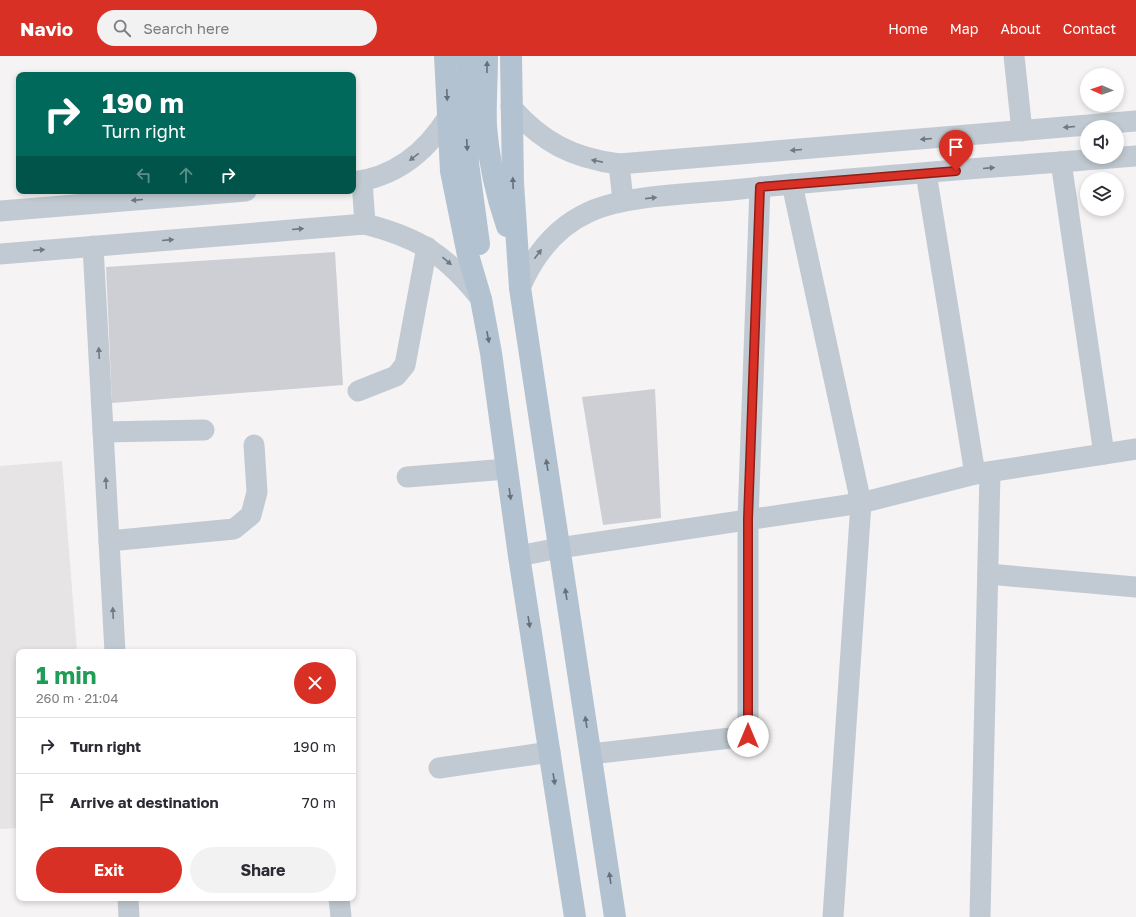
<!DOCTYPE html>
<meta charset="utf-8">
<style>
:root{--surface:#fff;--page:#f2f2f3;--text:#2b2b33;--muted:#7c7c81;--line:#e1e1e2;--accent:#d93025}
body{margin:0;font-family:"Golos Text",sans-serif;background:var(--page);color:var(--text);height:100vh;display:flex;flex-direction:column;font-size:15px;white-space:nowrap}
*{box-sizing:border-box;margin:0}
p{font-size:13px;color:var(--muted)}
.icon{flex:none;width:22px;height:22px;fill:none;stroke:currentColor;stroke-width:2;stroke-linecap:round;stroke-linejoin:round}
.map{position:relative;flex:1;overflow:hidden}
.panel{position:absolute;left:16px;top:593px;width:340px;height:252px;display:flex;flex-direction:column;background:var(--surface);border-radius:8px;box-shadow:0 2px 6px #0003}
.panel>*{flex:none}
.top-card{position:absolute;left:16px;top:16px;width:340px;height:122px;border-radius:8px;box-shadow:0 2px 6px #0003;background:#00695c;color:#fff;overflow:hidden}
.needle{width:26px;rotate:272deg}
.controls{position:absolute;left:1080px;top:12px;display:grid;gap:8px}
.controls a{display:grid;place-items:center;width:44px;height:44px;border-radius:50%;background:var(--surface);box-shadow:0 2px 6px #0003;font-size:20px}
.pin{position:absolute;display:grid;place-items:center;width:34px;height:34px;color:#fff;margin:-41px -17px;border-radius:50% 50% 50% 0;rotate:-45deg;box-shadow:0 0 4px #0007}
.pin .icon{rotate:45deg}
.me{position:absolute;width:44px;margin:-22px;rotate:0deg;stroke-linejoin:round;filter:drop-shadow(0 0 3px #0008)}
.turn{display:flex;align-items:center;gap:14px;height:84px;padding:0 20px;font-size:18px}
.turn .icon{width:52px;height:52px;stroke-width:2.5}
.turn b{display:block;font-size:28px;line-height:34px}
.lanes{display:flex;align-items:center;height:38px;padding:0 20px;background:#0003;justify-content:center;gap:20px;direction:ltr}
.lanes .off{opacity:.35}
.round{display:grid;place-items:center;flex:none;width:42px;height:42px;border-radius:21px;background:var(--page)}
.head{display:flex;align-items:center;justify-content:space-between;height:68px;padding:0 20px}
h1{font-size:24px;font-weight:700;line-height:30px;color:#1e9e55}
.cta{display:flex;gap:8px;margin-top:auto;padding:8px 20px}
.cta a{flex:1;height:46px;border-radius:24px;background:var(--accent);color:#fff;font-size:16px;font-weight:700;line-height:46px;text-align:center}
.cta a+a{background:var(--page);color:var(--text)}
ul{padding:0;list-style:none}
li{display:flex;align-items:center;gap:12px;height:56px;padding:0 20px;border-top:1px solid var(--line)}
li div{flex:1}
li b{display:block;font-size:15px}
li em{font-style:normal}
header{display:flex;align-items:center;gap:24px;box-sizing:border-box;height:56px;padding:0 20px;background:var(--accent);color:#fff}
header strong{font-size:19px}
nav{display:flex;gap:22px;margin-inline-start:auto;font-size:14px}
.search{width:280px;height:36px;background:var(--page);display:flex;align-items:center;gap:10px;box-sizing:border-box;padding:0 14px;border-radius:22px;color:var(--muted);font-size:15px}
.map>svg:first-child{display:block}
.education{fill:#e6e4e5}
.building{fill:#cdcfd5}
.lines{fill:none;stroke-linecap:round;stroke-linejoin:round}
.minor{stroke:#c1cad2;stroke-width:21}
.major{stroke:#b3c2d1;stroke-width:22}
.oneway{fill:#64717d}
.oneway2{fill:#6e7983}
.route-casing{stroke:#8d1f18;stroke-width:10}
.route{stroke:#d93025;stroke-width:7}
</style>
<header>
<strong>Navio</strong>
<div class="search"><svg class="icon" aria-label="search" viewBox="0 0 24 24"><circle cx="10" cy="10" r="6"/><path d="M15 15l6 6"/></svg>Search here</div>
<nav><a>Home</a><a>Map</a><a>About</a><a>Contact</a></nav>
</header>
<div class="map">
<svg width="1136" height="861" viewBox="0 0 1136 861">
<rect width="100%" height="100%" fill="#f5f3f3"/>
<polygon class="education" points="62,405 77,596 19,596 19,772 0,773 0,410"/>
<g class="building">
<polygon points="335,196 343,329 112,347 106,211"/>
<polygon points="655,333 661,462 603,469 582,341"/>
</g>
<g class="lines">
<g class="minor">
<polyline points="1014,0 1022,75"/>
<path d="M 511,51 C 542,86 572,102 619,108 L 1136,65"/>
<polyline points="1061,106 1104,398"/>
<polyline points="619,108 623,145"/>
<polyline points="926,117 975,418"/>
<polyline points="362,125 365,168"/>
<path d="M 353,126 C 395,121 426,96 448,61"/>
<polyline points="792,128 861,447 833,861"/>
<polyline points="0,155 246,135"/>
<polyline points="93,190 115,596"/>
<path d="M 0,198 L 365,168 C 420,182 446,199 481,243"/>
<path d="M 520,232 C 534,199 556,171 589,156 C 626,139 690,138 732,134 C 866,120 1001,111 1136,100"/>
<polyline points="358,335 396,320 405,309 427,191"/>
<polyline points="103,376 204,374"/>
<polyline points="407,421 507,413"/>
<polyline points="109,485 234,473 251,459 257,436 254,389"/>
<polyline points="519,500 559,492 861,447 975,418 1136,393"/>
<polyline points="988,518 1136,531"/>
<polyline points="591,698 748,680 748,463 760,131"/>
<polyline points="439,712 550,696"/>
<polyline points="128,842 129,861"/>
<polyline points="339,842 341,861"/>
<polyline points="980,861 990,416"/>
</g>
<g class="major">
<polyline points="445,0 451,115 468,199 481,243 491,297 519,500 575,861"/>
<polyline points="467,0 468,107 479,188"/>
<path d="M 487,0 C 487,23 485,48 486,71 C 489,105 496,138 507,170"/>
<polyline points="511,0 513,127 520,232 615,861"/>
</g>
</g>
<defs><path id="oneway-solid" d="M-6-.8H1V-3.2L6.5 0L1 3.2V.8H-6Z"/></defs>
<g class="oneway">
<use href="#oneway-solid" transform="translate(487 11) rotate(-89)"/>
<use href="#oneway-solid" transform="translate(447 39) rotate(88)"/>
<use href="#oneway-solid" transform="translate(467 89) rotate(87)"/>
<use href="#oneway-solid" transform="translate(513 127) rotate(-92)"/>
<use href="#oneway-solid" transform="translate(488 281) rotate(79)"/>
<use href="#oneway-solid" transform="translate(547 409) rotate(-99)"/>
<use href="#oneway-solid" transform="translate(510 438) rotate(82)"/>
<use href="#oneway-solid" transform="translate(566 538) rotate(-99)"/>
<use href="#oneway-solid" transform="translate(529 566) rotate(81)"/>
<use href="#oneway-solid" transform="translate(586 666) rotate(-99)"/>
<use href="#oneway-solid" transform="translate(554 723) rotate(81)"/>
<use href="#oneway-solid" transform="translate(610 822) rotate(-98)"/>
</g>
<g class="oneway2">
<use href="#oneway-solid" transform="translate(1069 71) rotate(175)"/>
<use href="#oneway-solid" transform="translate(926 83) rotate(175)"/>
<use href="#oneway-solid" transform="translate(796 94) rotate(175)"/>
<use href="#oneway-solid" transform="translate(414 101) rotate(142)"/>
<use href="#oneway-solid" transform="translate(597 105) rotate(-169)"/>
<use href="#oneway-solid" transform="translate(989 112) rotate(-5)"/>
<use href="#oneway-solid" transform="translate(651 142) rotate(-6)"/>
<use href="#oneway-solid" transform="translate(137 144) rotate(175)"/>
<use href="#oneway-solid" transform="translate(298 173) rotate(-5)"/>
<use href="#oneway-solid" transform="translate(168 184) rotate(-5)"/>
<use href="#oneway-solid" transform="translate(39 194) rotate(-5)"/>
<use href="#oneway-solid" transform="translate(538 198) rotate(-53)"/>
<use href="#oneway-solid" transform="translate(447 205) rotate(40)"/>
<use href="#oneway-solid" transform="translate(99 297) rotate(-93)"/>
<use href="#oneway-solid" transform="translate(106 427) rotate(-93)"/>
<use href="#oneway-solid" transform="translate(113 557) rotate(-93)"/>
</g>
<g class="lines">
<defs>
<polyline id="route" points="748,680 748,463 760,131 956,115"/>
</defs>
<use href="#route" class="route-casing"/>
<use href="#route" class="route"/>
</g>
</svg>
<div class="controls">
<a><svg class="needle" viewBox="-14 -14 28 28"><path d="M0-13l5 13h-10z" fill="#e53935"/><path d="M0 13l5-13h-10z" fill="#7c7c81"/></svg></a>
<a><svg class="icon" aria-label="sound" viewBox="0 0 24 24"><path d="M4 9h4l5-4v14l-5-4H4zM17 9q2 3 0 6"/></svg></a>
<a><svg class="icon" aria-label="layers" viewBox="0 0 24 24"><path d="M12 4l9 5-9 5-9-5zM3 14l9 5 9-5"/></svg></a>
</div>
<div class="pin" style="left:956px;top:115px;background:#d93025"><svg class="icon" aria-label="arrive" viewBox="0 0 24 24"><path d="M6 21V4h12l-3 4 3 4H6"/></svg></div>
<svg class="me" style="left:748px;top:680px" viewBox="-20 -20 40 40"><circle r="19" fill="#fff"/><path d="M0-13L10 11 0 6-10 11z" fill="#d93025"/></svg>
<div class="top-card">
<div class="turn"><svg class="icon" aria-label="right" viewBox="0 0 24 24"><path d="M7 20v-9h11M14 6l5 5-5 5"/></svg><div><b>190 m</b>Turn right</div></div>
<div class="lanes"><svg class="icon off" aria-label="left" viewBox="0 0 24 24"><path d="M17 20v-9H6M10 6l-5 5 5 5"/></svg><svg class="icon off" aria-label="ahead" viewBox="0 0 24 24"><path d="M12 20V5M6 11l6-6 6 6"/></svg><svg class="icon" aria-label="right" viewBox="0 0 24 24"><path d="M7 20v-9h11M14 6l5 5-5 5"/></svg></div>
</div>
<section class="panel">
<div class="head"><div><h1>1 min</h1><p>260 m · 21:04</p></div><a class="round" style="background:#d93025;color:#fff"><svg class="icon" aria-label="close" viewBox="0 0 24 24"><path d="M6 6l12 12M18 6L6 18"/></svg></a></div>
<ul>
<li><svg class="icon" aria-label="right" viewBox="0 0 24 24"><path d="M7 20v-9h11M14 6l5 5-5 5"/></svg><div><b>Turn right</b></div><em>190 m</em></li>
<li><svg class="icon" aria-label="arrive" viewBox="0 0 24 24"><path d="M6 21V4h12l-3 4 3 4H6"/></svg><div><b>Arrive at destination</b></div><em>70 m</em></li>
</ul>
<div class="cta"><a>Exit</a><a>Share</a></div>
</section>
</div>
